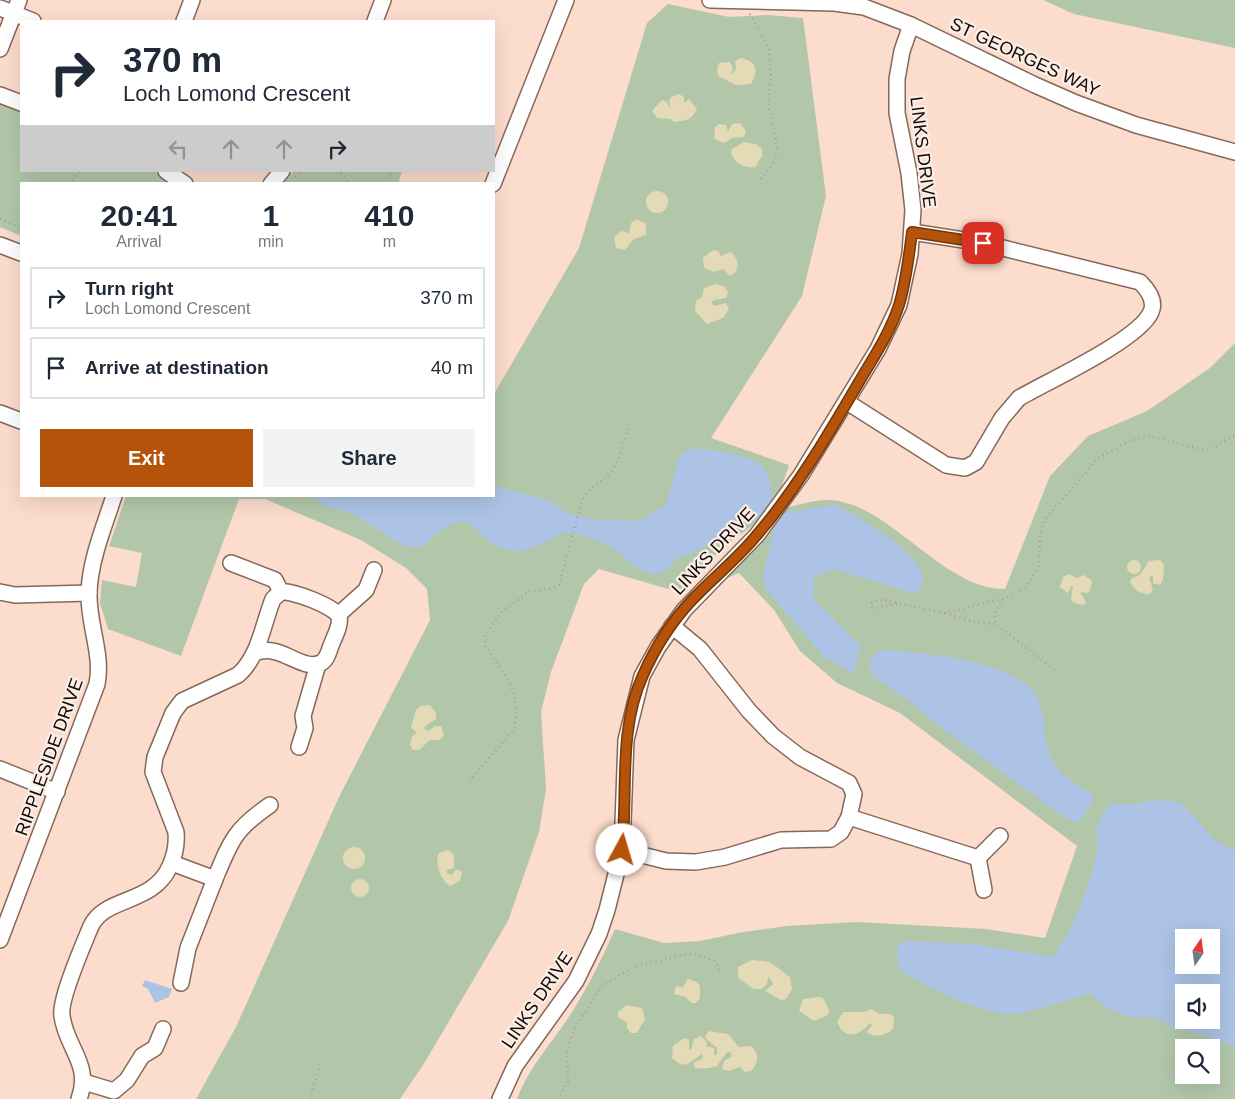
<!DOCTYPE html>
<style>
:root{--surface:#fff;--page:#f2f2f3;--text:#1f2937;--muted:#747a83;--line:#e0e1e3;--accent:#b45309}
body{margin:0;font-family:Arial,sans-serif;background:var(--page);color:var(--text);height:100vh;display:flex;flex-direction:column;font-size:19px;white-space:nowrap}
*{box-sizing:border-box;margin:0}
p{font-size:16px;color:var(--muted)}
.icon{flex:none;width:28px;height:28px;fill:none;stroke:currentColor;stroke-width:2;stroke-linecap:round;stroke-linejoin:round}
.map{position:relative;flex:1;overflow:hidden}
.panel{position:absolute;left:20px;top:182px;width:475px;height:315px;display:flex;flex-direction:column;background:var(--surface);border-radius:0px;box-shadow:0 5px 20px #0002}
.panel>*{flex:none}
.banner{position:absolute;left:20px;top:20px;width:475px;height:152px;border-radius:0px;box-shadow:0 5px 20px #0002;background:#fff;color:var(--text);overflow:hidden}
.needle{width:32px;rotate:13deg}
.buttons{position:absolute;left:1175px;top:929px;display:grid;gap:10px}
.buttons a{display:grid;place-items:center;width:45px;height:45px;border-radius:0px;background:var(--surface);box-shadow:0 5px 20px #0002;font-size:25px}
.pin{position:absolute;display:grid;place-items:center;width:42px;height:42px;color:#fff;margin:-21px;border-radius:10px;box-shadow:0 2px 8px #0006}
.me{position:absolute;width:55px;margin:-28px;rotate:6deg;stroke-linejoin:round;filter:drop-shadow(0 0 4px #0008)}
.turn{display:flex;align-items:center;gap:18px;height:105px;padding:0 20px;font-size:22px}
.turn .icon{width:65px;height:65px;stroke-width:2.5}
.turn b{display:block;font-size:35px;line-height:42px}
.lanes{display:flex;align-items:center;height:48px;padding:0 20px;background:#0003;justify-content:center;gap:25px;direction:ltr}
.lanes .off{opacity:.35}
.eta{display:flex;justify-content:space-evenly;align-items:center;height:85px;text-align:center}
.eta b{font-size:30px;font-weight:800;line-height:35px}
.cta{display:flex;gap:10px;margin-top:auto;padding:10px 20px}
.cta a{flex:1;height:58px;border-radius:0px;background:var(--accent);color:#fff;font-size:20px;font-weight:800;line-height:58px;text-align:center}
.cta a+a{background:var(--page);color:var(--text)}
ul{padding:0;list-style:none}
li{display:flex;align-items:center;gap:15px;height:62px;margin:0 10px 8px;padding:0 10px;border:2px solid var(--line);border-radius:0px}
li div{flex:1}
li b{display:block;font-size:19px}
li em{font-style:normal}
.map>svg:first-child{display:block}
.green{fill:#b2c7aa;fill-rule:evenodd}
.sand{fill:#e4dab5}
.water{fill:#acc3e5;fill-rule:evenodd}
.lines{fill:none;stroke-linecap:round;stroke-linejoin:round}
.minor-casing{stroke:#84695a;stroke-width:18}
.path{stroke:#b49b8f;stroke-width:2.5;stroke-dasharray:1 4;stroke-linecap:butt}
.minor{stroke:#fff;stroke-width:15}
.route-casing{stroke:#753606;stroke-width:12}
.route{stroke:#b45309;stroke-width:9}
.labels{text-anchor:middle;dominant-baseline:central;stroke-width:4.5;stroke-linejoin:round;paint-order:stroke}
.street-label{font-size:18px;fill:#140a05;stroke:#fbeee7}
</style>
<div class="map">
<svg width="1235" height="1099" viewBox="0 0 1235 1099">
<rect width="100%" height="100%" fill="#fcdccc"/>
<g class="green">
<polygon points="1043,0 1235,0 1235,48 1074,14"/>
<path d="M 668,4 L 729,17 L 768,15 L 803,18 L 826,196 L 802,296 L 711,438 L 789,465 L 778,497 L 788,507 C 800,505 814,500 826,500 C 887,499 942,590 1005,589 L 1050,476 L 1088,436 L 1147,411 L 1210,368 L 1235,343 L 1235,1099 L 517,1099 C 529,1067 552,1043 570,1015 C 588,987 602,959 615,929 L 664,943 L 700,941 L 743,932 L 787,926 L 857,922 L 986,929 L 1045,938 L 1077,846 L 900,713 L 837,683 L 800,651 L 774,610 L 739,573 L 725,579 L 767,528 L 758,522 L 725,545 L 679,592 L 599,569 L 584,584 L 551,672 L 541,712 L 546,789 L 539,832 L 508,921 L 425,1062 L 400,1099 L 196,1099 L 236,1027 L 339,797 L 430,620 L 427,589 L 406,568 L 361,540 L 265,499 L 239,499 L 181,656 L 108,629 L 100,603 L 102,580 L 136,587 L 142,553 L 109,546 L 126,496 L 494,496 L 494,394 L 579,248 L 647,23 ZM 1184,938 L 1211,938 L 1211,965 L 1184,965 ZM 1184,992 L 1211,992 L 1211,1020 L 1184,1020 ZM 1184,1048 L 1211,1048 L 1211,1075 L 1184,1075 Z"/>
<polygon points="0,102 21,111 21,171 154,171 172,184 21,184 21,236 0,227"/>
<polygon points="294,171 402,171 398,184 283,184"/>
</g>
<g class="sand">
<path d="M 741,58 C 757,61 759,71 751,84 L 736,85 L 718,76 L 717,68 L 719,63 L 730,62 L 733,69 L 731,74 L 733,74 L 736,69 L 735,61 Z"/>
<path d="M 679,94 L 684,97 L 684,103 L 689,99 L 697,109 C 692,120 685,121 674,122 L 671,119 L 657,118 L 652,111 L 662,100 L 667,102 L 671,110 L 669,100 L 671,97 Z"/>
<polygon points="740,123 746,131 744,137 732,138 724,143 714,139 715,127 719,124 726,125 728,132 732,124"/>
<path d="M 744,142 L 756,144 L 762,149 L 762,156 L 755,167 C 745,169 735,163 731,153 L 732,149 Z"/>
<circle cx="657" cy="202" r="11"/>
<polygon points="637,219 646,224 646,235 634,239 625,250 616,248 614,237 621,231 629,233 631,223"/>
<path d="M 713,250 L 718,251 L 721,256 L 731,252 C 739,260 741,270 730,276 L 723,269 L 714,272 L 704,268 L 703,258 Z"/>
<polygon points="717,284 725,287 728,292 726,298 714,300 711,303 715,306 726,303 729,309 723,318 707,324 695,311 696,301 702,297 704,288"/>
<circle cx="1134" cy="567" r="7"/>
<path d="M 1160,560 L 1164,565 L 1163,580 L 1160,585 L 1153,583 L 1153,576 L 1151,576 L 1149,578 L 1153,590 L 1150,594 C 1141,594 1135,591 1130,582 L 1132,578 L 1140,575 L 1149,561 Z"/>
<polygon points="1069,574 1077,578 1084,575 1092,581 1090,591 1087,593 1080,592 1086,602 1084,605 1074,603 1071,600 1073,586 1071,586 1068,593 1060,587 1063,577"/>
<polygon points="430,705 436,713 436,719 425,726 424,729 428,731 435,726 441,726 444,735 439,740 430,740 419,750 413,750 410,745 412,737 417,733 411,727 416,710 421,706"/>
<circle cx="354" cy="858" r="11"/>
<path d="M 448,850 L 454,855 L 454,868 L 447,870 L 447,873 L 452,875 L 456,869 L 462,872 L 460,881 L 450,886 C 441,881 434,862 439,853 Z"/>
<circle cx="360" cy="888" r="9"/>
<polygon points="752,960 770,962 790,977 792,989 786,999 781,1000 765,991 773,984 770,978 768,977 767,984 761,989 754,989 738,978 738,967"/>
<polygon points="688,979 697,982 700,986 700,998 696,1003 691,1003 686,997 674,994 676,986 683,987"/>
<polygon points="818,997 823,998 829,1010 828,1015 814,1021 799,1011 803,999"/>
<polygon points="627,1005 642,1008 645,1019 637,1033 631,1033 627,1028 627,1023 618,1017 618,1012"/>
<path d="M 871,1009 L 880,1014 L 891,1014 L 894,1018 L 893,1029 C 886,1035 874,1039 867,1032 L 872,1025 L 870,1023 C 859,1036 845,1041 837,1022 L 843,1012 L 864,1012 Z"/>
<path d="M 708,1031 L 728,1034 L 739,1047 L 751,1046 C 760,1055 759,1062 751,1071 L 745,1072 L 740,1067 L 729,1071 L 722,1069 L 724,1061 L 732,1056 L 730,1052 L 727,1052 L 717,1066 C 711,1068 700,1070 694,1067 L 694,1063 L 703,1058 L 702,1054 L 686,1065 L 678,1063 L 672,1058 L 673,1046 L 684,1038 L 689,1040 L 689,1049 L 691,1050 L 694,1039 L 701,1036 L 707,1043 L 706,1046 L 714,1048 L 714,1055 L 717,1054 L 717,1048 L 705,1038 Z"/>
</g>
<g class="water">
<path d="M 697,448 C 715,452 760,454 768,474 C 772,483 771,495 772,505 L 783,513 L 836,505 C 857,517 940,560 920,590 L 913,593 L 833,569 L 814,577 L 813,599 L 860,645 L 856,666 L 852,672 L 825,658 L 764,587 L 764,573 L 773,532 L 771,526 L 761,518 C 731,524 717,542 690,554 C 687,555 682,555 679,557 C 669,563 670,575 651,573 C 635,573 626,556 614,549 C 598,539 580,535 563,532 C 550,539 539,548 524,550 C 468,558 484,485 422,547 L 405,547 L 353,514 L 325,506 L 313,496 L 494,496 L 494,486 L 546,499 L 567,513 L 592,519 L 639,521 L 666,505 L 678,460 L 684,452 Z"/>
<path d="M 893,650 C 935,656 978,657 1016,678 C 1020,680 1026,683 1029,686 C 1049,707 1040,739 1053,762 C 1060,776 1081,787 1094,796 L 1091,805 L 1078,823 L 1064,817 L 946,731 L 903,696 L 873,677 L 870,669 L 871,659 L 877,651 Z"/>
<path d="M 1158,800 L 1181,803 L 1216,841 L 1235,851 L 1235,1047 L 1210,1037 L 1174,1028 L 1158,1018 L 1127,1016 L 1110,1010 L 1090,993 C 1068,999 1032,1013 1012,1014 C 987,1016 921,985 900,970 L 897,961 L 898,944 L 904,941 L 972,944 L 1052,957 C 1073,936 1104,856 1096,828 L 1103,813 L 1111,804 L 1132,804 ZM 1184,938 L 1211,938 L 1211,965 L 1184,965 ZM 1211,992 L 1211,1020 L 1184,1020 L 1184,992 Z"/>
<polygon points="145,980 172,989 169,997 155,1003 148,989 142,986"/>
</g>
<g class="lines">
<defs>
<g id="minor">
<polyline points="710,0 834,3 864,7 911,25 1035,85 1076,103 1136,125 1235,152"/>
<polyline points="0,8 33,21"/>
<polyline points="184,21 192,0"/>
<polyline points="375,21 383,0"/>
<polyline points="0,49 19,0"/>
<polyline points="0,95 21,103"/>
<polyline points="166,171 185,184"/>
<polyline points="271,184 282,171"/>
<polyline points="493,184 566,0"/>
<polyline points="0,245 21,253"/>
<path d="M 847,402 L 946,465 L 965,468 L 976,462 L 1002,418 L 1019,398 C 1048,381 1139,340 1151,312 C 1156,301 1148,290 1140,282 L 983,243 L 912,232"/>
<polyline points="0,413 21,421"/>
<polyline points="231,563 275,580 281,592"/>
<polyline points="0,592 15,595 89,593"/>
<polyline points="338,615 366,590 374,570"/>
<polyline points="672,626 700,649 749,711 773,736 800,757 849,783 854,794 849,817 978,858"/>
<polyline points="299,747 305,728 303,716 318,664"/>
<polyline points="0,769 57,792"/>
<polyline points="622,850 666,861 696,862 725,857 781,840 831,839 841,832 849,817"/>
<path d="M 172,863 L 215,879 C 231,840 235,829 270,805"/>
<polyline points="984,890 978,858 1000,836"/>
<path d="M 0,940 L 97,684 C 103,654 88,624 89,593 C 90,560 104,527 114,496"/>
<polyline points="181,983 188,948 215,879"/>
<polyline points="84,1082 114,1091 127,1080 142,1056 155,1048 163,1029"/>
<path d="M 79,1099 C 92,1064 66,1048 62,1016 C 59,1000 84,943 91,926 C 105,896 153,905 170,866 C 175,855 177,844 176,832 L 153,772 L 155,757 L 173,713 L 182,701 L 238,675 C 259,657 263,624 273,599 L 281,592 C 291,590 337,607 339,617 C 341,624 335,636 332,643 C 329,650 328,659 321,663 C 301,672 280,642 255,653"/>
<polyline points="500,1099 515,1066 576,981 599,934 607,910 622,850 626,740 642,676 658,647 684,610 757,535 801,475 878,349 899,305 910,254 913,210 909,173 897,113 897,79 902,51 911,25"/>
</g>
</defs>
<use href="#minor" class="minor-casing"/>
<g class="path">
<polyline points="750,14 769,49 771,79 768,106 772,118 777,149 774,162 759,181"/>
<polyline points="336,171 343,174 349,184"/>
<polyline points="295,177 301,171"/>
<polyline points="69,184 80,171"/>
<polyline points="388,184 391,171"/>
<polyline points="0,219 21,228"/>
<polyline points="1003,599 994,614 997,625 1057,672"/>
<polyline points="897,604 877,608 872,607 871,603 878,599 944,613 1005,598 1024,588 1032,578 1039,565 1040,534 1045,519 1098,458 1132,440 1151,436 1203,450 1215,447 1235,435"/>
<polyline points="945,613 975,622 997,625"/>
<path d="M 469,781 L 514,730 L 516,717 L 515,696 L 508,679 L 485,646 L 485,635 L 502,612 L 529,591 L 548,589 L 559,585 L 582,500 C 590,486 600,484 610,473 C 620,461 624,440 630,425"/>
<polyline points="310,1099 320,1065"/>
<polyline points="557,1099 568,1082 567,1050 575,1028 602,986 634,967 686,954 696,954 714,961 722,973"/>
</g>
<use href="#minor" class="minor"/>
</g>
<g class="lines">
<defs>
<path id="route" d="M 622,850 C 628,792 618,730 643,675 C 655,648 672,621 692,600 C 713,578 737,559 756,536 C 796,490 828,435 859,382 C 873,358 890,333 899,305 C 906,282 909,256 912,232 L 983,243"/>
</defs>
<use href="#route" class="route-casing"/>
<use href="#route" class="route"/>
</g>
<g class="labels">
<g class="street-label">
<text transform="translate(1025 57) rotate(25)">ST GEORGES WAY</text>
<text transform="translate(923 152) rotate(83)">LINKS DRIVE</text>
<text transform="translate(713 551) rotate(-47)">LINKS DRIVE</text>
<text transform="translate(49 757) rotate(-70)">RIPPLESIDE DRIVE</text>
<text transform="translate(537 1000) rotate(-56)">LINKS DRIVE</text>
</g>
</g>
</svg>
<div class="buttons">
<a><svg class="needle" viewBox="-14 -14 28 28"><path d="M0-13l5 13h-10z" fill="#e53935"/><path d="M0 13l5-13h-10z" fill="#747a83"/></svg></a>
<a><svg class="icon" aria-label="sound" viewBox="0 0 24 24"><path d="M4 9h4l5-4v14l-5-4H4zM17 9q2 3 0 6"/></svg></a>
<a><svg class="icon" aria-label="search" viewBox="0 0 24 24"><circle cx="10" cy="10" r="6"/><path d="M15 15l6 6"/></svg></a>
</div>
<div class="pin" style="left:983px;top:243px;background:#d93025"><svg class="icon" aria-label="arrive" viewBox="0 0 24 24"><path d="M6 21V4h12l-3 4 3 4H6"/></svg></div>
<svg class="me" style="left:622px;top:850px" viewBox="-20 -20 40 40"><circle r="19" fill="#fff"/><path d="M0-13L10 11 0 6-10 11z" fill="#b45309"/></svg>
<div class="banner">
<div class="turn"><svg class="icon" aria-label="right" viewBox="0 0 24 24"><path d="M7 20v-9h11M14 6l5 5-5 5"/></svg><div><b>370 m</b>Loch Lomond Crescent</div></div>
<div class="lanes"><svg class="icon off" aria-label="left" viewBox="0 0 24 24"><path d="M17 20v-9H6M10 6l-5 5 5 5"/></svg><svg class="icon off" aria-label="ahead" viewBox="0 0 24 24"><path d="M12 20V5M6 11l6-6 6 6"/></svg><svg class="icon off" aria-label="ahead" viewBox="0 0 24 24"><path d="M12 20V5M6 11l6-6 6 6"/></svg><svg class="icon" aria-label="right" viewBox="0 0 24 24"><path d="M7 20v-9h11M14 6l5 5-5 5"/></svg></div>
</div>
<section class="panel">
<div class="eta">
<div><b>20:41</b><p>Arrival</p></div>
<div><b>1</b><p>min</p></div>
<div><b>410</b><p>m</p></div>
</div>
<ul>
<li><svg class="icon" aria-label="right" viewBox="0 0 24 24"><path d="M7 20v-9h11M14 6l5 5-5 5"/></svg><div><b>Turn right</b><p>Loch Lomond Crescent</p></div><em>370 m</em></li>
<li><svg class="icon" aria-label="arrive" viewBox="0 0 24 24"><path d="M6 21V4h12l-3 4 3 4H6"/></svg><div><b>Arrive at destination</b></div><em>40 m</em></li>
</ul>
<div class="cta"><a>Exit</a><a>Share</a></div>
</section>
</div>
